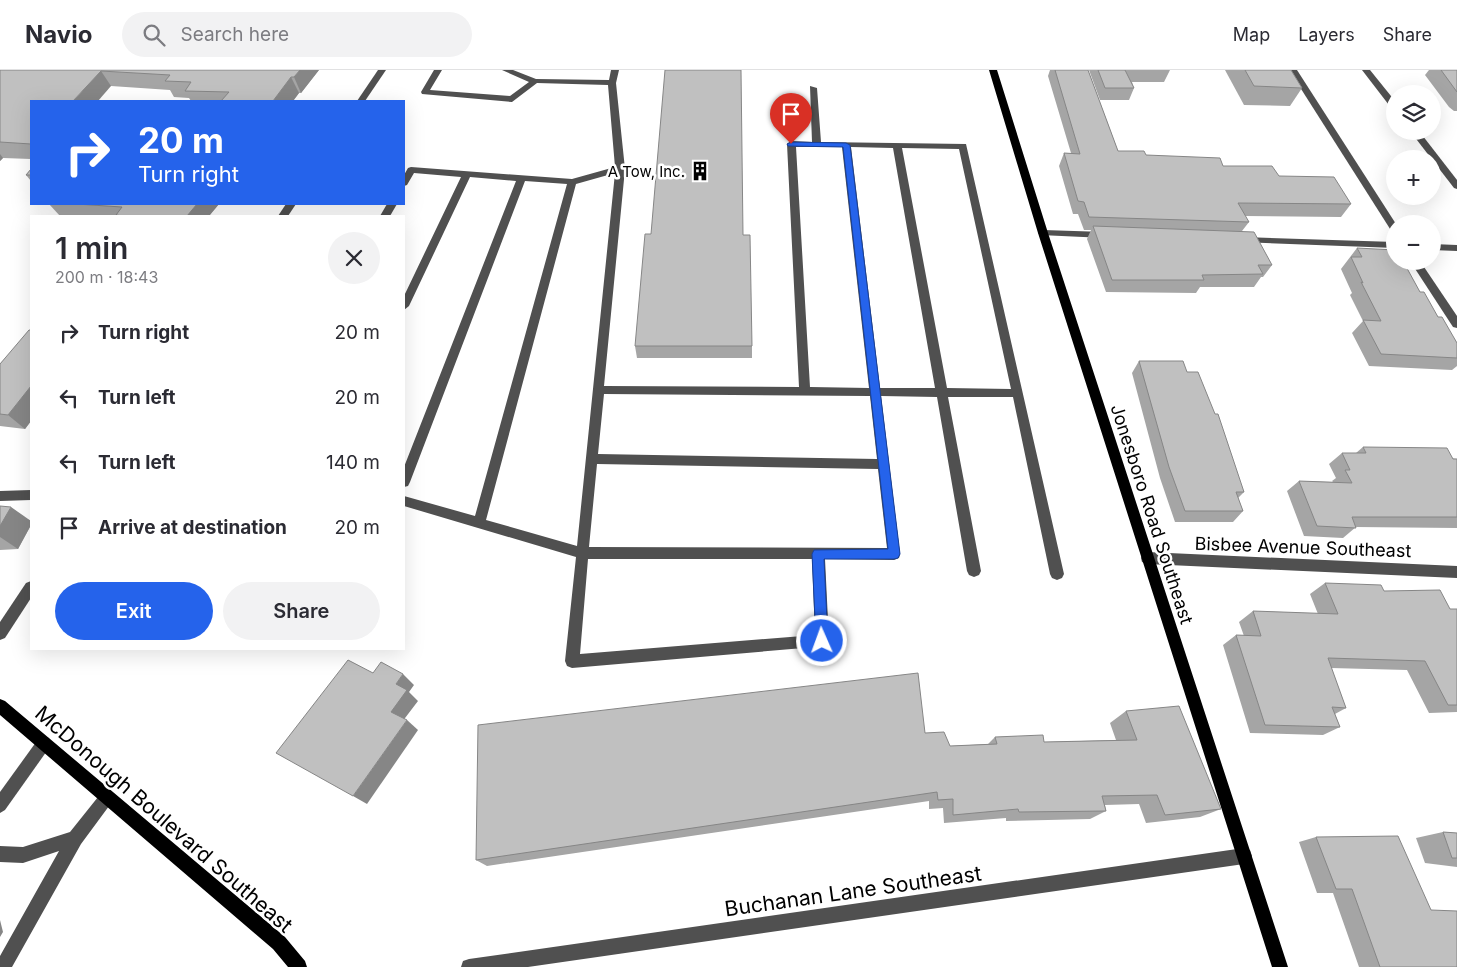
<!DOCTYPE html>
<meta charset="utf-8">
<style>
:root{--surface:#fff;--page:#f2f2f3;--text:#2b2b33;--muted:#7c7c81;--line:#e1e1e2;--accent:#2563eb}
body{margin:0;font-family:Inter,sans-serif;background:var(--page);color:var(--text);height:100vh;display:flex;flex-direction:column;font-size:19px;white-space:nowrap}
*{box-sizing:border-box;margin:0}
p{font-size:16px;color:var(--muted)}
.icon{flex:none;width:28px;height:28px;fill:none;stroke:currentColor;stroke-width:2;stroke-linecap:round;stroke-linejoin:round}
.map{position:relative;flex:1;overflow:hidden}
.side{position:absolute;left:30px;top:145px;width:375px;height:435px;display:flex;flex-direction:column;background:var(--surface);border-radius:0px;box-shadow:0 5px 20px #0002}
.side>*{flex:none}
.guide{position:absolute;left:30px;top:30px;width:375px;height:105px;border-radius:0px;box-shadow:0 5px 20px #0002;background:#2563eb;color:#fff;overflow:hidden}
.fabs{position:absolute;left:1386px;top:15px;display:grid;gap:10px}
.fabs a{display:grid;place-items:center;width:55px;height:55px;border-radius:50%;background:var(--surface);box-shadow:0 5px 20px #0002;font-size:25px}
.pin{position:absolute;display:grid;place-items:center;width:42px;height:42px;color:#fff;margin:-51px -21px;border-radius:50% 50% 50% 0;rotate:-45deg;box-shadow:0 0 5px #0007}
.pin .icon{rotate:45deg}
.me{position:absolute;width:55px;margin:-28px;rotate:358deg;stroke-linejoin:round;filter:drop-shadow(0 0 4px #0008)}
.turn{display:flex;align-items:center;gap:18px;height:105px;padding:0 25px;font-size:22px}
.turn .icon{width:65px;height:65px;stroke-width:2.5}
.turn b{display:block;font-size:35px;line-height:42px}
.round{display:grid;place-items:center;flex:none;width:52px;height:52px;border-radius:26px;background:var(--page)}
.overview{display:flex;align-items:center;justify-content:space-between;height:85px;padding:0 25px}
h1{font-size:30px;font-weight:600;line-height:38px}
.cta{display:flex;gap:10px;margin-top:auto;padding:10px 25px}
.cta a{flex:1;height:58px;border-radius:30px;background:var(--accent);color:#fff;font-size:20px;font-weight:600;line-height:58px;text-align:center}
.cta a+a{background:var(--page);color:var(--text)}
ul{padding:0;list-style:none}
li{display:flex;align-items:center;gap:15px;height:65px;padding:0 25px}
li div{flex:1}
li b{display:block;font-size:19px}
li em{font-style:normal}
header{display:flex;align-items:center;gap:30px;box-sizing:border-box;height:70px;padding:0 25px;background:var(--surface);border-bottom:1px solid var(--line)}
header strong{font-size:24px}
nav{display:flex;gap:28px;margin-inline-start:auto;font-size:18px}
.search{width:350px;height:45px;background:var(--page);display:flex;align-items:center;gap:12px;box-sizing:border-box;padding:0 18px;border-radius:28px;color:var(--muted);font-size:19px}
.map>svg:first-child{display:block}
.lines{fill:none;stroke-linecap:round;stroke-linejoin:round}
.minor{fill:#505050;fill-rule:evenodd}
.major{fill:#000;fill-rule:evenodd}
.wall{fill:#a5a5a5}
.shaded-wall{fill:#868686}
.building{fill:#c0c0c0;stroke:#868686}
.route{fill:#2563eb;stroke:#184099}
.labels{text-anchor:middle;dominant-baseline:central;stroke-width:5;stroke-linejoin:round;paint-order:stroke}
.far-poi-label{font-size:15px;fill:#000;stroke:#fff;text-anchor:end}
.street-label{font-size:18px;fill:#000;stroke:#fff}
.near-street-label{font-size:21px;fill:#000;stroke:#fff}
</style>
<header>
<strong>Navio</strong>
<div class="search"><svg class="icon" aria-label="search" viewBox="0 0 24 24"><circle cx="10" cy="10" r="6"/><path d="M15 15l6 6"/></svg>Search here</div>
<nav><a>Map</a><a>Layers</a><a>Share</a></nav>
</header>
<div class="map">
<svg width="1457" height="897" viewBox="0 0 1457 897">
<rect width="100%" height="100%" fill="#fff"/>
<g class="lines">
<g class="minor">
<polygon points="378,0 386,0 365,31 357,31"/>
<path d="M 434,0 L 442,0 L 430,20 L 510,26 L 529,12 L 502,0 L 513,0 L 536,9 L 609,10 L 611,0 L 619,0 L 616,13 L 625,99 L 604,316 L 799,317 L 787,74 L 791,71 L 812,72 L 810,16 L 817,18 L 821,72 L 966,74 L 1064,504 L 1062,508 L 1057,510 L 1052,508 L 1050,504 L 1013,327 L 948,327 L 981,501 L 979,505 L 974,507 L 969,505 L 967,501 L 937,327 L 881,326 L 900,484 L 899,488 L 894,490 L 825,489 L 829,571 L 827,576 L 572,598 L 567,596 L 565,591 L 576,487 L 404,436 L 404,426 L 475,446 L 567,114 L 525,111 L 410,412 L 408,416 L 404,417 L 404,397 L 516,111 L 470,107 L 409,236 L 404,240 L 404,226 L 461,107 L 414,103 L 407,115 L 404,116 L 404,105 L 408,98 L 411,97 L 572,109 L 615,97 L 608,15 L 537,13 L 512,32 L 422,24 L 421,22 ZM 796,77 L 842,77 L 869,318 L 810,317 ZM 851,77 L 893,78 L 935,318 L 880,318 ZM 902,78 L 959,79 L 1011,319 L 947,318 ZM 615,103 L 577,476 L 486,450 L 576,114 ZM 604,324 L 870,326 L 877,389 L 598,384 ZM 597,394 L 878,399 L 887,478 L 589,477 ZM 588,489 L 812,489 L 815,565 L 580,584 Z"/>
<polygon points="1289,0 1297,0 1396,154 1395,163 1392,162"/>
<polygon points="1362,0 1370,0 1395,31 1395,40 1392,39"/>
<polygon points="1410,61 1419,61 1457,110 1457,119 1454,118"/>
<polygon points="286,134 296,134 288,146 278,146"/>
<polygon points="387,134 397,134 390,146 380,146"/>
<polygon points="1043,160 1105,162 1110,165 1105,168 1040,165 1038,163"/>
<polygon points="1243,167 1395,172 1395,178 1240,172 1238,170"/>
<polygon points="1432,174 1457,175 1457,181 1432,180"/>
<polygon points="1410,191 1420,191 1457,246 1457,258 1453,257"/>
<polygon points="31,420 31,430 0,431 0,421"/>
<polygon points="1147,482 1457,496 1457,508 1147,494 1142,492 1141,488 1142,484"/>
<polygon points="31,511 31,528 5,568 0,570 0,552 26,513"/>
<polygon points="44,666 49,668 51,673 49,678 5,740 0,743 0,722 39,668"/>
<polygon points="107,719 112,722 115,727 112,732 81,774 12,897 0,897 0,886 59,781 23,793 0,792 0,776 23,777 70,762 102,722"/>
<polygon points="1244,778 1250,780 1252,786 1250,792 1244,794 528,897 461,897 463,891 469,889"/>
</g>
<g class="major">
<polygon points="989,0 997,0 1048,163 1288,897 1272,897 1038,163"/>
<polygon points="0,629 5,631 285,867 305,891 307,897 288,897 273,879 0,645"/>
</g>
</g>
<g class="wall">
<polygon points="0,0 319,0 301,23 299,23 293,31 191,31 189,28 174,27 170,20 111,16 31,31 31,89 3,88 0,91"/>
<polygon points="1050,0 1088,0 1118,81 1223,96 1279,106 1351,134 1341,147 1245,146 1249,152 1242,161 1272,195 1263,207 1261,207 1254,217 1200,217 1196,223 1106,222 1087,169 1091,160 1084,160 1078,144 1073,144 1059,96 1064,83 1071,83 1048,6"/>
<polygon points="1089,0 1170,0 1164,12 1132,12 1134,18 1129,30 1100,30"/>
<polygon points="1225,0 1291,0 1302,18 1290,36 1244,35"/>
<polygon points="1429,0 1457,0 1457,41 1454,41 1449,37 1425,5"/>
<polygon points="31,99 31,111 26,105"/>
<polygon points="49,134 219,134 209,146 60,146"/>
<polygon points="743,165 752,276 752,288 637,288 635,276"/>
<polygon points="1357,178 1420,222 1457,273 1457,296 1452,300 1369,296 1352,263 1363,251 1350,225 1352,223 1341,199"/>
<polygon points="31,260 31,351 25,359 0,356 0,294"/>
<polygon points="1139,291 1187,302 1244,422 1238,428 1243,441 1233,452 1175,452 1160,408 1132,303"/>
<polygon points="1363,377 1457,389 1457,458 1356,457 1343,468 1304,466 1287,421 1299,411 1333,412 1332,411 1336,408 1329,394 1342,383 1356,383"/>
<polygon points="0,436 31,451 31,455 18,479 0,480"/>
<polygon points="1325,513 1384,521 1450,539 1457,539 1457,642 1429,643 1407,600 1331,598 1346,638 1335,644 1340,657 1323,665 1250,663 1223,575 1236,565 1244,566 1239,552 1253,541 1318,544 1310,524"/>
<polygon points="1126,641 1221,739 1200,747 1146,753 1139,734 1105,735 1106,741 1090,749 1006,751 1006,748 944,753 943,738 929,739 929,731 487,796 476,790 925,663 950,676 988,674 995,667 1044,672 1116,670 1110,653"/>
<polygon points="1443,762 1457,763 1457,797 1425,793 1416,768"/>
<polygon points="1316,767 1431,840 1457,897 1359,897 1333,823 1317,823 1299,772"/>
</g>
<g class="shaded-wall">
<polygon points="300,0 319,0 301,23 294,7"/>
<polygon points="101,1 111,16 98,31 73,31"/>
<polygon points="291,7 299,23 293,31 273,31"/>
<polygon points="0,84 3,88 0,91"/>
<polygon points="197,134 219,134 209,146 187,146"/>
<polygon points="31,316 31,351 25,359 8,345"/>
<polygon points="11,437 31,451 31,455 18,479 0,467 0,456"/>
<polygon points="403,604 414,615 409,622 418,631 402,652 391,642 396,614"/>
<polygon points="407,650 418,660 367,734 353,726"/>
<polygon points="0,850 3,862 0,867"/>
</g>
<g class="building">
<polygon points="0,0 300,0 294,7 291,7 273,31 221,31 229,22 185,21 191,12 165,11 170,5 101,1 73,31 31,31 31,74 0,72"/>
<polygon points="665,0 741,0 743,165 750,165 752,276 635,276 645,164 651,164"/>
<polygon points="1055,0 1088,0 1118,81 1144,81 1146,85 1220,88 1223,96 1272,96 1279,106 1334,107 1351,134 1238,133 1249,152 1089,147 1084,132 1078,131 1064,83 1080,84"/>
<polygon points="1098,0 1125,0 1134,18 1105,18"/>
<polygon points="1245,0 1291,0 1302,18 1254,16"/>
<polygon points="1441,0 1457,0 1457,22"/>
<polygon points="31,99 31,105 26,105"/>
<polygon points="76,134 197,134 187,146 122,146 123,146 116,145 122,137"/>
<polygon points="1093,156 1254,162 1272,195 1258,195 1263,204 1202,205 1204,210 1112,210"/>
<polygon points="1357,178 1395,180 1395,191 1403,191 1420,222 1424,222 1438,247 1442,247 1457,273 1457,288 1381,284 1363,250 1381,251 1361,212 1363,213 1351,187 1362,187"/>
<polygon points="29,260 31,260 31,316 8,345 0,344 0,294"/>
<polygon points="1139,291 1183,291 1187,302 1198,302 1215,344 1218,344 1244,422 1236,422 1243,441 1185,441 1169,397"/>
<polygon points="1363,377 1447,378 1453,389 1457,389 1457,447 1352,447 1356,458 1317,456 1299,411 1352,413 1345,400 1350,400 1342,383 1366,383"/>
<polygon points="0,436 11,437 0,456"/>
<polygon points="1325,513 1381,515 1384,521 1440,520 1450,539 1457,539 1457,635 1448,635 1425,591 1328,588 1346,638 1332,637 1340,657 1265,655 1236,565 1261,566 1253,541 1338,544"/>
<polygon points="348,590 373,603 381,592 403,604 396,614 407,620 391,642 407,650 353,726 276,683"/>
<polygon points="918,603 925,663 944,662 950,676 997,674 995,667 1043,665 1044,672 1137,670 1126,641 1179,636 1221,739 1165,745 1157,725 1102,726 1106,741 1019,742 1018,739 953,745 953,729 938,730 937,722 476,790 478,655"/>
<polygon points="1443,762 1457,763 1457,788 1452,788"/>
<polygon points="1398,766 1431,840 1457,841 1457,897 1380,897 1352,819 1336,819 1316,767"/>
</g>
<polygon class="route" points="791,72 846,73 850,75 900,484 898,488 894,489 824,489 828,571 826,575 822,577 817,575 816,571 812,484 814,480 888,479 843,77 788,76 787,74"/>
<defs>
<symbol id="building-bare" viewBox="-9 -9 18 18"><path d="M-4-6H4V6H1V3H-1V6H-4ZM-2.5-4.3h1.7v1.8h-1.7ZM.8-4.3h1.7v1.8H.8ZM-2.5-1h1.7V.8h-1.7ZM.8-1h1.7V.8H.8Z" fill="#000" stroke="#fff" stroke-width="2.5" paint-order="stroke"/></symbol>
</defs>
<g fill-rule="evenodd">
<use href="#building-bare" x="686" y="87" width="28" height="28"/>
</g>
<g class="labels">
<g class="far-poi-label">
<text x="685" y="101">A Tow, Inc.</text>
</g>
<g class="street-label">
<text transform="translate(1152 444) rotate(72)">Jonesboro Road Southeast</text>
<text transform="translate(1303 477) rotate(2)">Bisbee Avenue Southeast</text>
</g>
<g class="near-street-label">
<text transform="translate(164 749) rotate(41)">McDonough Boulevard Southeast</text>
<text transform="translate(853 821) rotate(-8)">Buchanan Lane Southeast</text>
</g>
</g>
</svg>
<div class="fabs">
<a><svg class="icon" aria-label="layers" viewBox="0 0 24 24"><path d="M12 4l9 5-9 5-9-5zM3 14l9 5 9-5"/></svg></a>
<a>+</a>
<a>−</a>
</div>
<div class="pin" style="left:791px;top:74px;background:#d93025"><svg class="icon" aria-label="arrive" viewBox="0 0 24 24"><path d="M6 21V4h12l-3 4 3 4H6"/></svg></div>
<svg class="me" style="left:822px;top:571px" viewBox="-20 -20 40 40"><circle r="17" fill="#2563eb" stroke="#fff" stroke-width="3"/><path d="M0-11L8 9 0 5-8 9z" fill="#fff"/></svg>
<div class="guide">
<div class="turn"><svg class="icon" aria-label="right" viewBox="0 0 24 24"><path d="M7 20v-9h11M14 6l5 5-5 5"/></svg><div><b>20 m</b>Turn right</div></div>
</div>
<section class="side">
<div class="overview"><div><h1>1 min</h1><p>200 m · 18:43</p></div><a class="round"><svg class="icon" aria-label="close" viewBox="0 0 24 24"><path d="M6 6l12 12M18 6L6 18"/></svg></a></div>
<ul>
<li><svg class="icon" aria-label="right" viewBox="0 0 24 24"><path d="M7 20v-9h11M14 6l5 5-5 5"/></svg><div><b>Turn right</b></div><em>20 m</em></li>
<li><svg class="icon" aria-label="left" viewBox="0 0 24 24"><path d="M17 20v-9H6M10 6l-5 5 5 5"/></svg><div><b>Turn left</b></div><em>20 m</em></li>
<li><svg class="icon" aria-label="left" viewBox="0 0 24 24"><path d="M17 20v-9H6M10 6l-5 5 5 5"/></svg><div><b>Turn left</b></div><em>140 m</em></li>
<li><svg class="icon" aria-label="arrive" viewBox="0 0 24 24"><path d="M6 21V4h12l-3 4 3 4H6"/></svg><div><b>Arrive at destination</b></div><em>20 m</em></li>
</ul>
<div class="cta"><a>Exit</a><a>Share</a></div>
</section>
</div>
